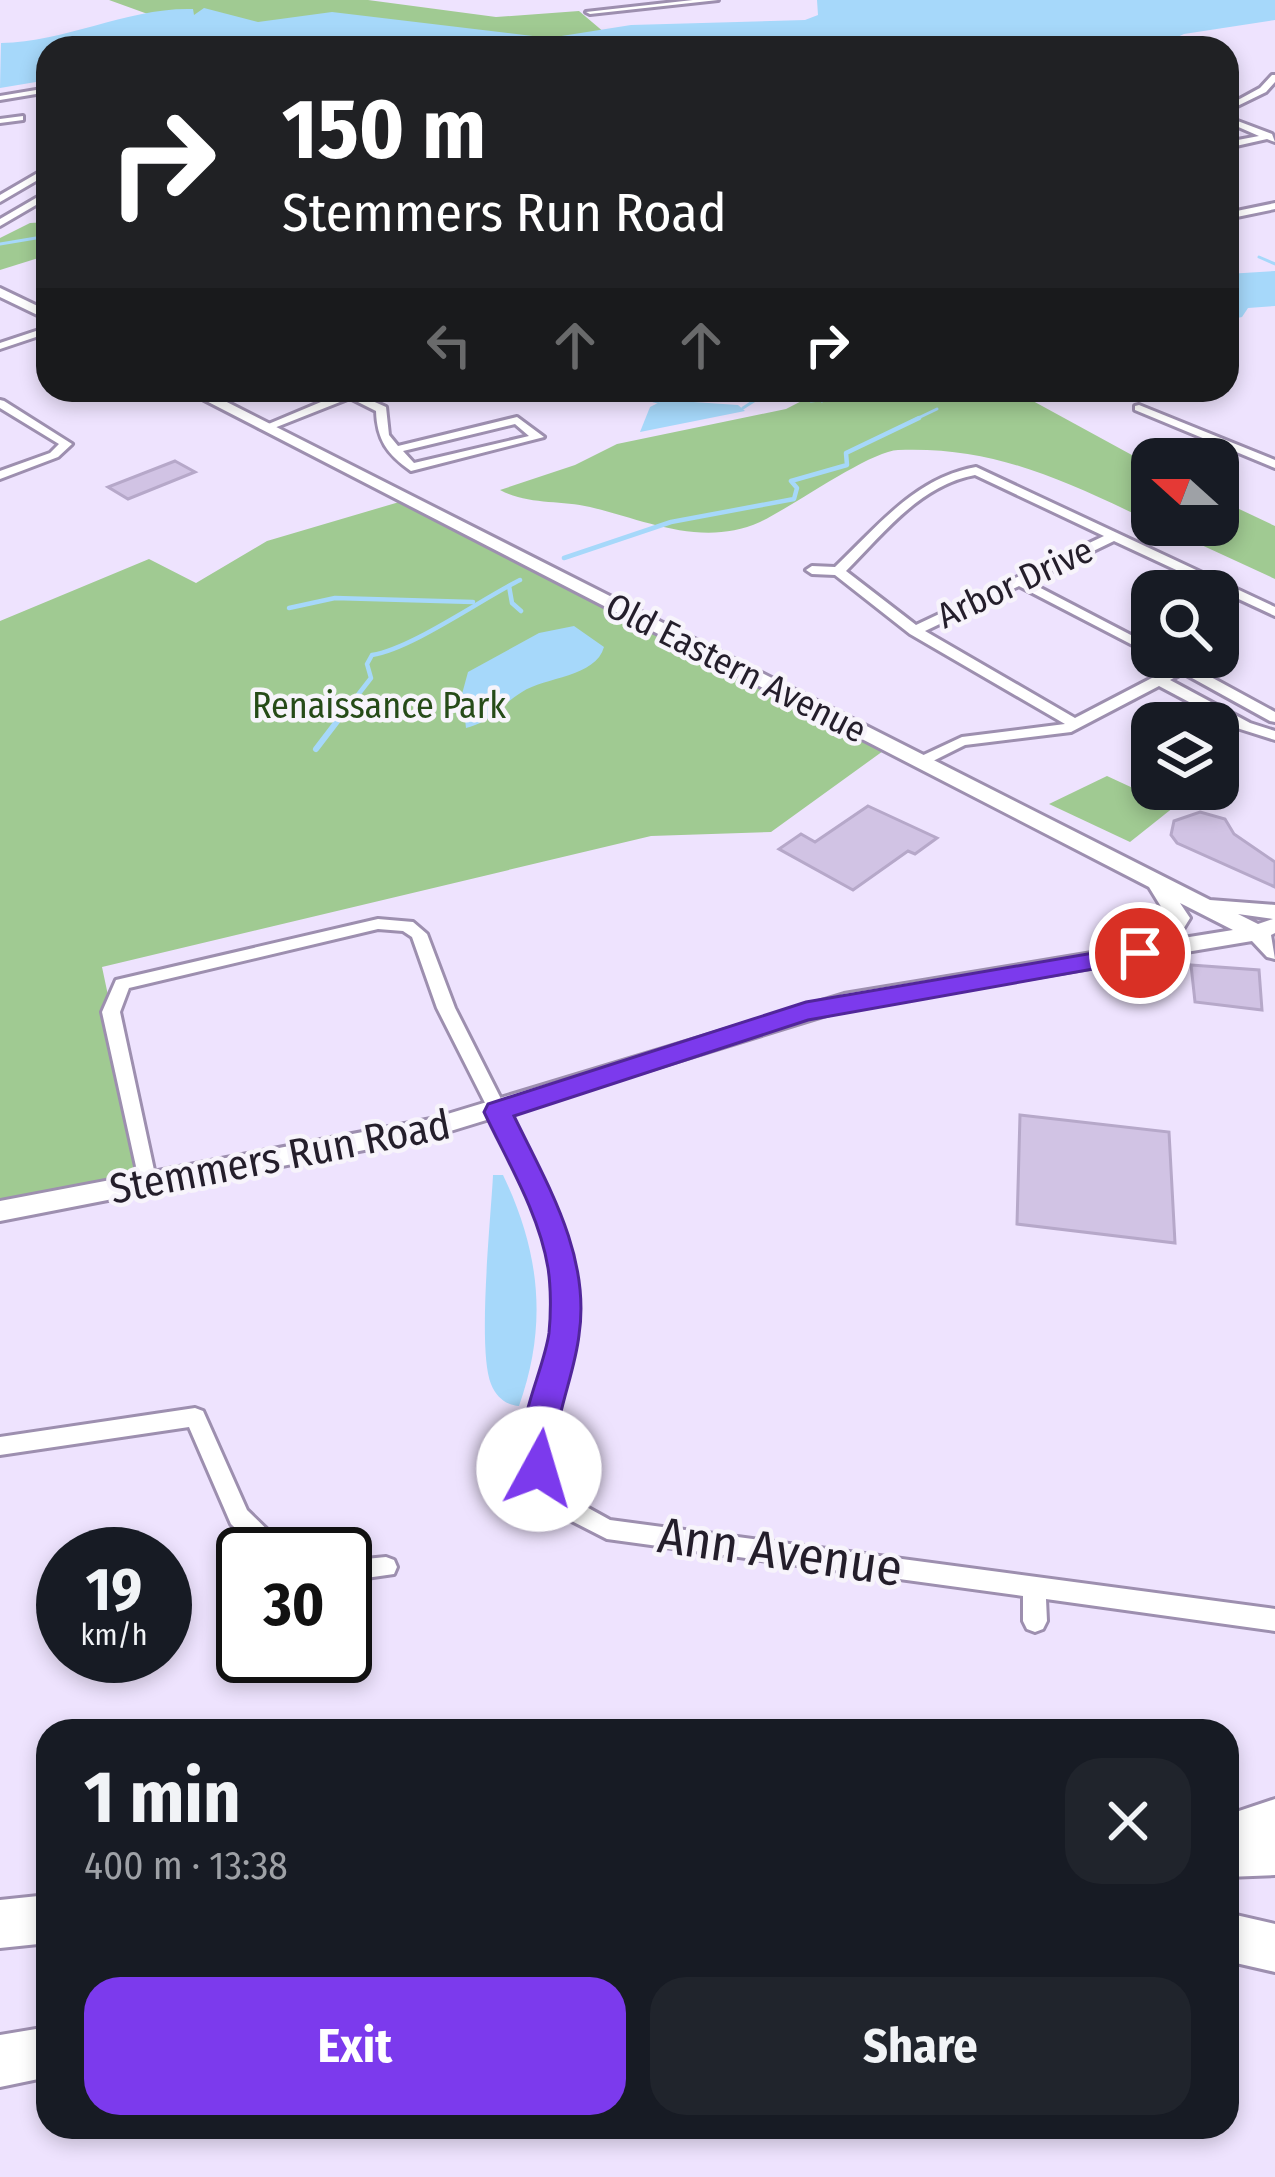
<!DOCTYPE html>
<meta charset="utf-8">
<style>
:root{--surface:#171b24;--page:#20242c;--text:#f1f3f6;--muted:#9ea1a6;--accent:#7c3aed}
body{margin:0;font-family:"Fira Sans Condensed",sans-serif;background:var(--page);color:var(--text);height:100vh;display:flex;flex-direction:column;font-size:45px;white-space:nowrap}
*{box-sizing:border-box;margin:0}
p{font-size:39px;color:var(--muted)}
.icon{flex:none;width:66px;height:66px;fill:none;stroke:currentColor;stroke-width:2;stroke-linecap:round;stroke-linejoin:round}
.map{position:relative;flex:1;overflow:hidden}
.panel{position:absolute;left:36px;top:1719px;width:1203px;height:420px;display:flex;flex-direction:column;background:var(--surface);border-radius:36px;box-shadow:0 6px 18px #0003}
.panel>*{flex:none}
.banner{position:absolute;left:36px;top:36px;width:1203px;height:366px;border-radius:36px;box-shadow:0 6px 18px #0003;background:#202124;color:#fff;overflow:hidden}
.needle{width:78px;rotate:291deg}
.fabs{position:absolute;left:1131px;top:438px;display:grid;gap:24px}
.fabs a{display:grid;place-items:center;width:108px;height:108px;border-radius:24px;background:var(--surface);box-shadow:0 6px 18px #0003;font-size:60px}
.speed{position:absolute;left:36px;top:1527px;display:flex;gap:24px;font-size:60px;font-weight:700;text-align:center}
.speed>*{display:grid;place-content:center;width:156px;height:156px;border-radius:50%;background:var(--surface);box-shadow:0 6px 18px #0003;line-height:1}
.speed small{font-size:30px;font-weight:400}
.speed .limit{border:6px solid #111;border-radius:18px;background:#fff;color:#111}
.pin{position:absolute;display:grid;place-items:center;width:102px;height:102px;color:#fff;margin:-51px;border:6px solid #fff;border-radius:50%;box-shadow:0 3px 12px #0007}
.me{position:absolute;width:132px;margin:-66px;rotate:6deg;stroke-linejoin:round;filter:drop-shadow(0 0 9px #0008)}
.turn{display:flex;align-items:center;gap:42px;height:252px;padding:0 48px;font-size:54px}
.turn .icon{width:156px;height:156px;stroke-width:2.5}
.turn b{display:block;font-size:84px;line-height:102px}
.lanes{display:flex;align-items:center;height:114px;padding:0 48px;background:#0003;justify-content:center;gap:60px;direction:ltr}
.lanes .off{opacity:.35}
.round{display:grid;place-items:center;flex:none;width:126px;height:126px;border-radius:36px;background:var(--page)}
.overview{display:flex;align-items:center;justify-content:space-between;height:204px;padding:0 48px}
h1{font-size:72px;font-weight:700;line-height:90px}
.action{display:flex;gap:24px;margin-top:auto;padding:24px 48px}
.action a{flex:1;height:138px;border-radius:36px;background:var(--accent);color:#fff;font-size:48px;font-weight:700;line-height:138px;text-align:center}
.action a+a{background:var(--page);color:var(--text)}
.map>svg:first-child{display:block}
.green{fill:#a0ca92}
.water{fill:#a6d8fa}
.lines{fill:none;stroke-linecap:round;stroke-linejoin:round}
.stream-far2{stroke:#a6d8fa;stroke-width:3}
.stream-far1{stroke:#a6d8fa;stroke-width:4.5}
.stream{stroke:#a6d8fa;stroke-width:6}
.building{fill:#d1c3e4;stroke:#b6a8c9;stroke-width:3}
.minor-casing{stroke:#9d8faf;stroke-width:6}
.tertiary-casing{stroke:#9d8faf;stroke-width:6}
.motorway-casing{stroke:#9d8faf;stroke-width:6}
.minor{fill:#fff;fill-rule:evenodd}
.tertiary{fill:#fff;fill-rule:evenodd}
.motorway{fill:#fff;fill-rule:evenodd}
.route{fill:#7c3aed;stroke:#51269a;stroke-width:3}
.labels{text-anchor:middle;dominant-baseline:central;stroke-width:9;stroke-linejoin:round;paint-order:stroke}
.far-street-label{font-size:36px;fill:#241e2b;stroke:#f7f4fb}
.far-park-label{font-size:36px;fill:#264b18;stroke:#f7f4fb}
.street-label{font-size:42px;fill:#241e2b;stroke:#f7f4fb}
.near-street-label{font-size:51px;fill:#241e2b;stroke:#f7f4fb}
</style>
<div class="map">
<svg width="1275" height="2177" viewBox="0 0 1275 2177">
<rect width="100%" height="100%" fill="#eee3fe"/>
<g class="green">
<polygon points="109,0 368,0 496,17 579,11 605,33 555,40 156,17"/>
<polygon points="48,222 48,255 0,270 0,238 30,223"/>
<path d="M 823,390 L 1013,390 L 1152,466 L 1152,522 C 1066,482 997,446 898,450 C 870,451 792,507 760,522 C 702,548 645,520 590,507 C 560,500 528,505 500,490 L 575,465 L 617,444 L 786,409 Z"/>
<polygon points="1218,499 1275,526 1275,579 1158,525 1218,525"/>
<polygon points="406,500 890,746 771,832 651,836 102,967 148,1184 0,1210 0,621 149,559 196,583 267,541"/>
<polygon points="1107,776 1174,807 1130,842 1049,804"/>
</g>
<g class="water">
<path d="M 817,0 L 1275,0 L 1275,20 L 1184,34 L 1153,48 L 48,48 L 48,80 L 0,88 L 1,43 C 67,42 128,7 193,9 L 194,15 L 204,8 L 258,22 L 332,12 L 549,38 L 631,25 L 805,20 L 818,15 Z"/>
<polygon points="1275,271 1275,306 1248,308 1242,317 1227,320 1227,274"/>
<polygon points="664,400 738,405 745,411 640,432 650,407"/>
<path d="M 574,626 L 604,647 C 596,677 545,677 522,692 C 500,705 492,722 466,728 L 462,694 L 468,672 L 539,633 Z"/>
<path d="M 493,1175 L 503,1175 C 540,1252 548,1325 519,1406 C 506,1405 496,1397 491,1384 C 477,1349 491,1218 493,1175 Z"/>
</g>
<g class="lines">
<g class="stream-far2">
<polyline points="0,244 48,236"/>
<polyline points="1259,257 1275,264"/>
<polyline points="795,390 811,401 903,390"/>
<polyline points="816,390 822,401"/>
<polyline points="589,396 629,397"/>
<polyline points="647,399 658,402"/>
<polyline points="743,408 771,390"/>
<polyline points="912,421 937,409"/>
</g>
<g class="stream-far1">
<polyline points="564,558 671,522 794,499 797,488 791,481 847,465 846,453 919,418"/>
<polyline points="509,586 512,603 521,611"/>
<polyline points="289,608 335,598 473,602"/>
<path d="M 340,718 L 371,678 L 367,664 L 372,655 C 411,649 480,600 520,580"/>
</g>
<polyline class="stream" points="316,749 342,715"/>
</g>
<g class="building">
<polygon points="175,461 195,472 128,499 108,487"/>
<polygon points="868,806 937,838 915,854 908,851 853,890 779,849 801,834 815,842"/>
<polygon points="1200,812 1225,819 1234,834 1275,862 1275,887 1177,843 1171,835 1174,821"/>
<polygon points="1191,965 1259,970 1262,1010 1195,1002"/>
<polygon points="1020,1115 1169,1132 1175,1243 1017,1224"/>
</g>
<g class="lines">
<defs>
<g id="minor">
<polygon points="693,0 718,0 590,14 586,12"/>
<polygon points="1272,75 1275,75 1275,82 1266,92 1227,111 1227,106 1260,88"/>
<polygon points="48,88 48,92 0,100 0,96"/>
<polygon points="23,116 23,120 0,123 0,119"/>
<polygon points="1227,117 1272,134 1275,142 1267,139 1227,148 1227,142 1259,136 1227,122"/>
<polygon points="1227,161 1231,164 1231,171 1227,174"/>
<polygon points="48,167 48,174 0,202 0,195"/>
<polygon points="48,191 48,198 0,226 0,219"/>
<polygon points="1275,203 1275,209 1227,219 1227,213"/>
<polygon points="48,327 48,333 0,349 0,343"/>
<path d="M 335,390 L 360,390 L 359,395 L 386,407 L 389,435 L 398,446 L 517,417 L 544,437 L 411,471 C 387,454 377,440 376,411 L 350,398 L 269,430 L 259,428 L 340,394 ZM 515,424 L 529,436 L 414,463 L 403,451 Z"/>
<polygon points="0,400 4,401 72,444 58,457 0,479 0,471 50,453 59,444 0,408"/>
<polygon points="1139,405 1275,460 1275,468 1135,410 1135,406"/>
<path d="M 976,467 L 1275,607 L 1275,616 L 1114,541 L 1029,582 L 1152,646 L 1152,655 L 1019,586 L 925,631 L 1075,718 L 1173,667 L 1157,657 L 1174,657 L 1275,712 L 1275,722 L 1270,721 L 1183,673 L 1170,680 L 1250,723 L 1275,731 L 1275,740 L 1240,729 L 1159,686 L 1071,732 L 965,745 L 925,765 L 915,765 L 915,759 L 962,737 L 1065,724 L 910,634 L 835,575 L 812,574 L 806,570 L 812,566 L 835,567 C 878,526 915,478 976,467 ZM 975,475 L 1104,536 L 916,625 L 846,571 C 883,534 920,485 975,475 Z"/>
<polygon points="378,919 413,922 427,934 455,1008 535,1166 569,1245 575,1332 553,1423 550,1467 572,1499 610,1520 1275,1609 1275,1631 1046,1599 1047,1621 1043,1629 1035,1632 1027,1629 1023,1621 1023,1596 607,1539 556,1513 528,1469 531,1423 555,1332 549,1245 517,1166 437,1008 412,937 403,931 378,929 129,988 120,1012 157,1184 155,1189 141,1189 102,1012 116,980"/>
<polygon points="195,1408 203,1411 247,1510 285,1547 288,1554 262,1554 231,1524 189,1427 0,1455 0,1437"/>
<polygon points="386,1557 394,1560 397,1567 394,1574 345,1581 345,1561"/>
</g>
<g id="tertiary">
<polygon points="0,288 48,311 48,320 0,297"/>
<path d="M 185,390 L 203,390 L 1210,900 L 1275,905 L 1275,933 L 1271,935 L 1275,959 L 1267,957 L 1252,941 L 846,1009 L 431,1137 L 0,1221 L 0,1201 L 431,1119 L 844,994 L 1152,943 L 1168,918 L 1149,887 ZM 1180,903 L 1233,930 L 1177,939 L 1190,918 ZM 1238,914 L 1273,919 L 1258,924 Z"/>
</g>
<g id="motorway">
<polygon points="1275,1799 1275,1875 1227,1877 1227,1815"/>
<polygon points="48,1895 48,1943 0,1948 0,1900"/>
<polygon points="1227,1913 1275,1924 1275,1972 1227,1961"/>
<polygon points="48,2027 48,2077 0,2087 0,2035"/>
</g>
</defs>
<use href="#minor" class="minor-casing"/>
<use href="#tertiary" class="tertiary-casing"/>
<use href="#motorway" class="motorway-casing"/>
<use href="#minor" class="minor"/>
<use href="#tertiary" class="tertiary"/>
<use href="#motorway" class="motorway"/>
</g>
<path class="route" d="M 1140,945 L 1149,947 L 1149,959 L 808,1020 L 514,1116 C 547,1184 591,1256 579,1335 C 576,1362 566,1389 560,1416 C 555,1437 560,1460 551,1479 L 527,1479 C 507,1437 543,1376 549,1333 C 551,1314 551,1287 548,1268 C 539,1213 507,1161 484,1112 L 488,1104 L 806,1002 Z"/>
<g class="labels">
<g class="far-street-label">
<text transform="translate(1015 583) rotate(-25)">Arbor Drive</text>
<text transform="translate(736 668) rotate(27)">Old Eastern Avenue</text>
</g>
<g class="far-park-label">
<text x="379" y="706">Renaissance Park</text>
</g>
<g class="street-label">
<text transform="translate(280 1157) rotate(-11)">Stemmers Run Road</text>
</g>
<g class="near-street-label">
<text transform="translate(780 1552) rotate(8)">Ann Avenue</text>
</g>
</g>
</svg>
<div class="fabs">
<a><svg class="needle" viewBox="-14 -14 28 28"><path d="M0-13l5 13h-10z" fill="#e53935"/><path d="M0 13l5-13h-10z" fill="#9ea1a6"/></svg></a>
<a><svg class="icon" aria-label="search" viewBox="0 0 24 24"><circle cx="10" cy="10" r="6"/><path d="M15 15l6 6"/></svg></a>
<a><svg class="icon" aria-label="layers" viewBox="0 0 24 24"><path d="M12 4l9 5-9 5-9-5zM3 14l9 5 9-5"/></svg></a>
</div>
<div class="speed"><div>19<small>km/h</small></div><div class="limit">30</div></div>
<div class="pin" style="left:1140px;top:953px;background:#d93025"><svg class="icon" aria-label="arrive" viewBox="0 0 24 24"><path d="M6 21V4h12l-3 4 3 4H6"/></svg></div>
<svg class="me" style="left:539px;top:1469px" viewBox="-20 -20 40 40"><circle r="19" fill="#fff"/><path d="M0-13L10 11 0 6-10 11z" fill="#7c3aed"/></svg>
<div class="banner">
<div class="turn"><svg class="icon" aria-label="right" viewBox="0 0 24 24"><path d="M7 20v-9h11M14 6l5 5-5 5"/></svg><div><b>150 m</b>Stemmers Run Road</div></div>
<div class="lanes"><svg class="icon off" aria-label="left" viewBox="0 0 24 24"><path d="M17 20v-9H6M10 6l-5 5 5 5"/></svg><svg class="icon off" aria-label="ahead" viewBox="0 0 24 24"><path d="M12 20V5M6 11l6-6 6 6"/></svg><svg class="icon off" aria-label="ahead" viewBox="0 0 24 24"><path d="M12 20V5M6 11l6-6 6 6"/></svg><svg class="icon" aria-label="right" viewBox="0 0 24 24"><path d="M7 20v-9h11M14 6l5 5-5 5"/></svg></div>
</div>
<section class="panel">
<div class="overview"><div><h1>1 min</h1><p>400 m · 13:38</p></div><a class="round"><svg class="icon" aria-label="close" viewBox="0 0 24 24"><path d="M6 6l12 12M18 6L6 18"/></svg></a></div>
<div class="action"><a>Exit</a><a>Share</a></div>
</section>
</div>
